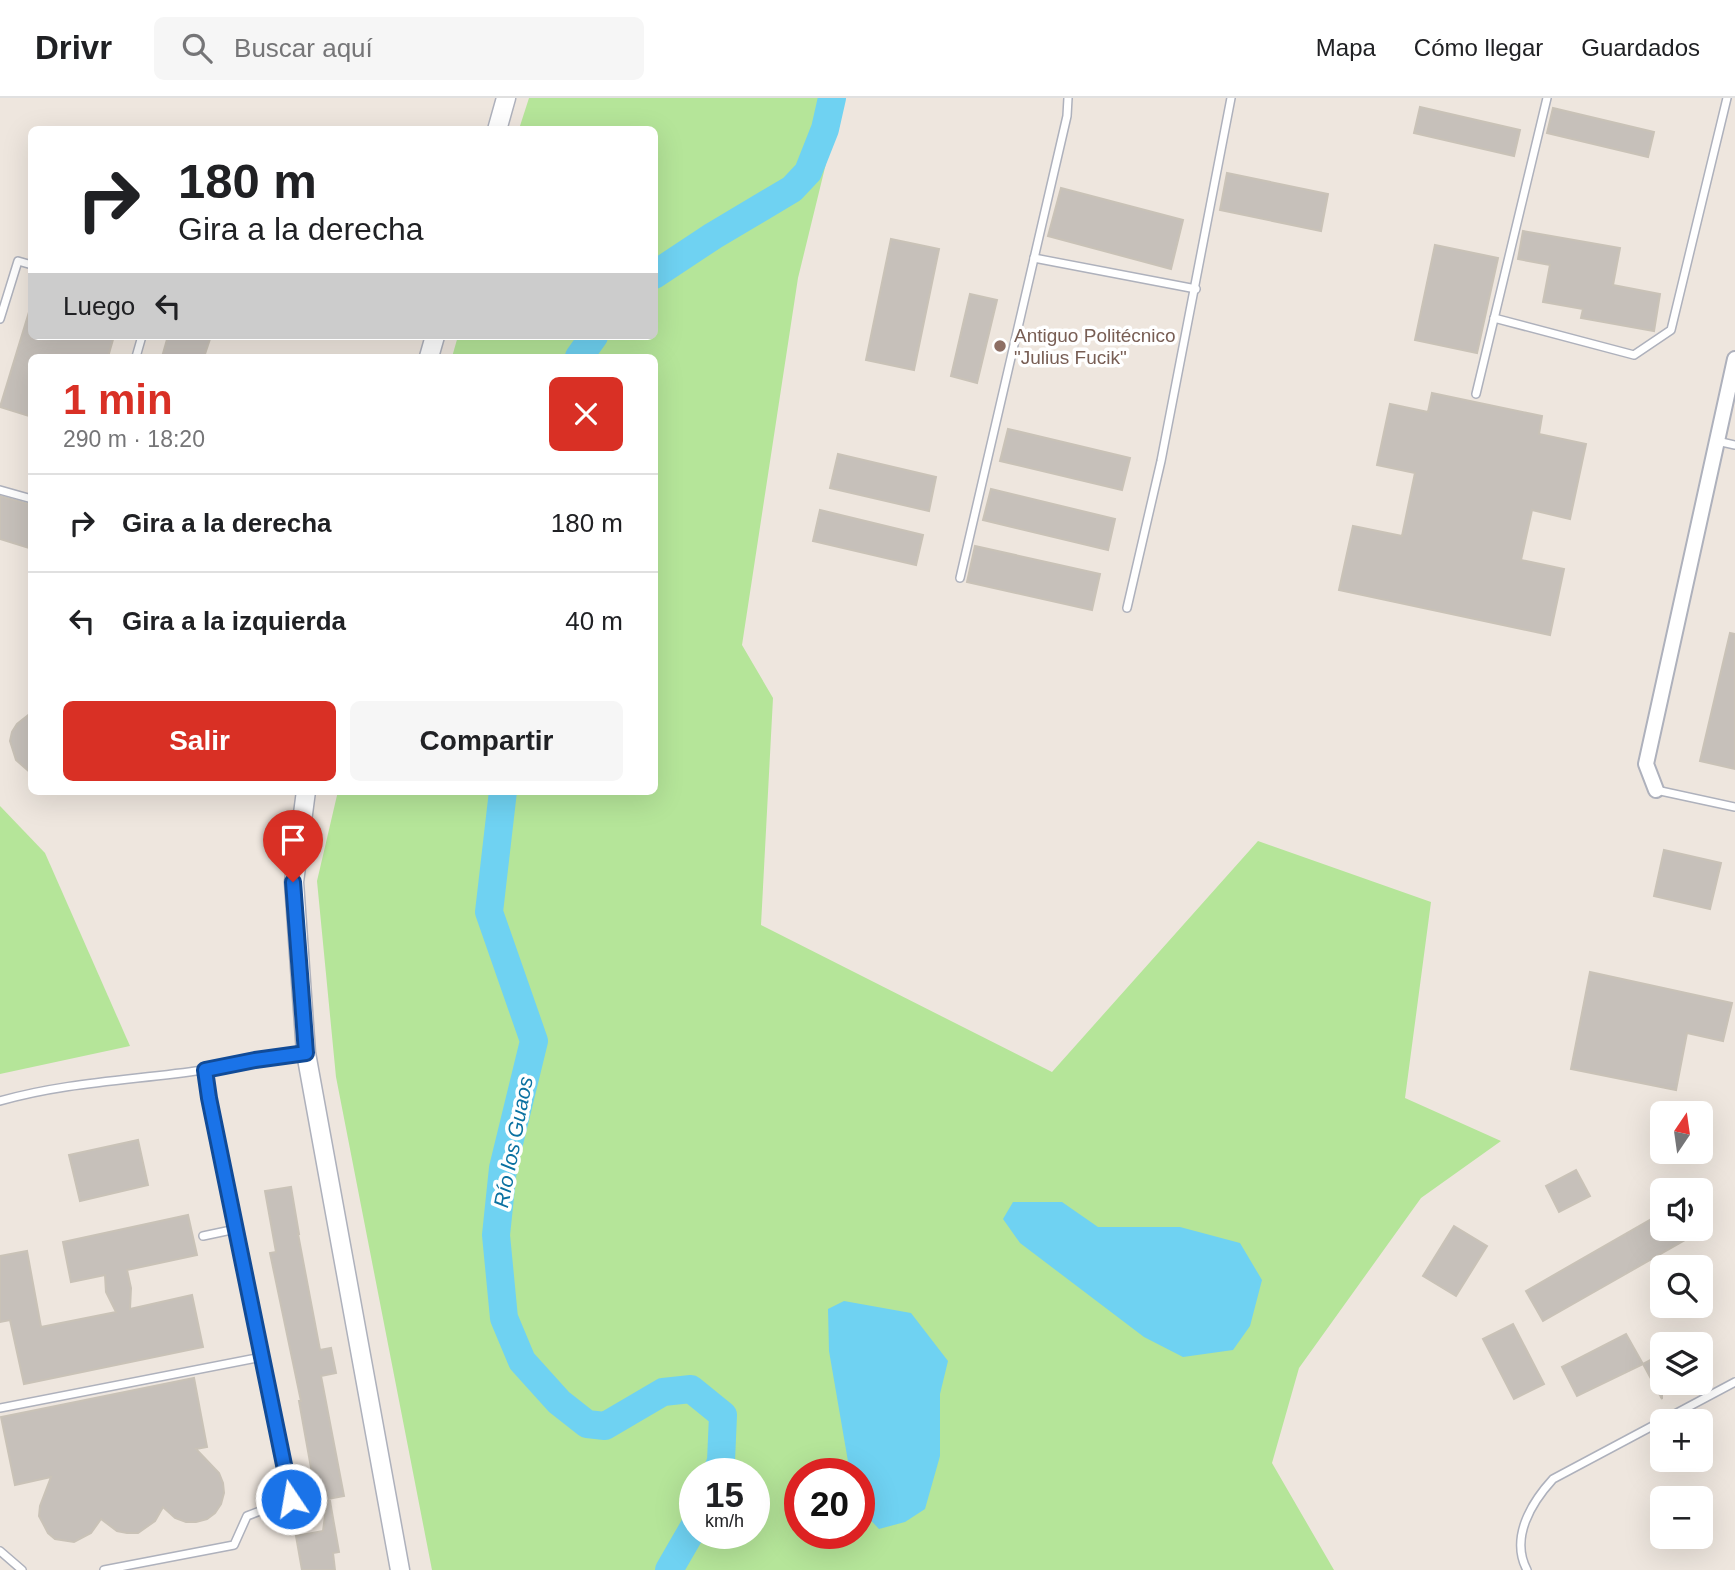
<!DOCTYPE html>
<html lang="es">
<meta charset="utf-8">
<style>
:root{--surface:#fff;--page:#f6f6f6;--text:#202124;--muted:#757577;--line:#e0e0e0;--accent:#d93025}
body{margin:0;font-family:Arial,sans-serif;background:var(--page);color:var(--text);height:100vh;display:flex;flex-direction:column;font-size:26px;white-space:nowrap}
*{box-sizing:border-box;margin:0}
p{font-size:23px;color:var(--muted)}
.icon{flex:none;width:38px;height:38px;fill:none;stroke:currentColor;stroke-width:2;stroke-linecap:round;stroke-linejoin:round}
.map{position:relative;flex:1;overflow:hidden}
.details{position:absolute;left:28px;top:256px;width:630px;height:441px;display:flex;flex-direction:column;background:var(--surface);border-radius:10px;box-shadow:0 7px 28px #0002}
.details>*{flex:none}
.top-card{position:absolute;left:28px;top:28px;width:630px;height:214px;border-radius:10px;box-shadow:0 7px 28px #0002;background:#fff;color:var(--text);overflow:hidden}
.needle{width:46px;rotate:13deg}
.fabs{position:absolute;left:1650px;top:1003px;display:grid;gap:14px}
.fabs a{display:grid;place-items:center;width:63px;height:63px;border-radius:10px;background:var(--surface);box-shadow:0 7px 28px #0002;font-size:35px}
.speed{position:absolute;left:679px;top:1360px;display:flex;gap:14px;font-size:35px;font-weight:700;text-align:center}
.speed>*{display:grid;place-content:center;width:91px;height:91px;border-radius:50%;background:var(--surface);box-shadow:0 7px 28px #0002;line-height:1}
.speed small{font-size:18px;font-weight:400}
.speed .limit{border:10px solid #d22;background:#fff;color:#111}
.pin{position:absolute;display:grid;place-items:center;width:60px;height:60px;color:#fff;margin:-72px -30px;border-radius:50% 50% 50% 0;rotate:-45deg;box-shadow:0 0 7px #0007}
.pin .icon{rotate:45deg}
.me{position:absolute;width:77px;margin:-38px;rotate:348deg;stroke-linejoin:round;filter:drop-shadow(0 0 5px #0008)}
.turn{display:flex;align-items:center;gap:24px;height:147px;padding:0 35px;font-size:32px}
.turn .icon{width:91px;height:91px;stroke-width:2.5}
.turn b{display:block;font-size:49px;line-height:60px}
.then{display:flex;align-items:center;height:66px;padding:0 35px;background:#0003;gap:14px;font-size:26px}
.round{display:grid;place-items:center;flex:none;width:74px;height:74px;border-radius:10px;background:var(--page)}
.head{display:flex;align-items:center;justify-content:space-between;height:119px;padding:0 35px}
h1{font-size:42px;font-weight:700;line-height:52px;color:var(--accent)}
.cta{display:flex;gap:14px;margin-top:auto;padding:14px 35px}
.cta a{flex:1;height:80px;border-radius:10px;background:var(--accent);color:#fff;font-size:28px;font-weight:700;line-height:80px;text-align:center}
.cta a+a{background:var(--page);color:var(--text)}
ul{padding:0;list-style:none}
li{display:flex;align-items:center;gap:21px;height:98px;padding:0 35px;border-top:2px solid var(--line)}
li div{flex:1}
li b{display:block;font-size:26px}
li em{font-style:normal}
header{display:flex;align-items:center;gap:42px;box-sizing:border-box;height:98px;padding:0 35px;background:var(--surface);border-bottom:2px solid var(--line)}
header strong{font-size:33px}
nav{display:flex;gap:38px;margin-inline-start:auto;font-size:24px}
.search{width:490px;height:63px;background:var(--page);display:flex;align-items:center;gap:18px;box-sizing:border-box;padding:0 24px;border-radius:10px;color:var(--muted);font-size:26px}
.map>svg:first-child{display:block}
.green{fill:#b5e599;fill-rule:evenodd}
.water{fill:#6fd2f2}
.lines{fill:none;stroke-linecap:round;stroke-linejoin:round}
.river{stroke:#6fd2f2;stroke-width:28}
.building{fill:#c6c0ba;stroke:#c9c2b7;stroke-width:2}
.service-casing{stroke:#aeb1bc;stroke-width:10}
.minor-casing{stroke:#aeb1bc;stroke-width:18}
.tertiary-casing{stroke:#aeb1bc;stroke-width:21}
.service{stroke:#fff;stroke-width:7}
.minor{stroke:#fff;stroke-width:14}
.tertiary{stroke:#fff;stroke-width:18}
.route-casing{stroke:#114b97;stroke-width:18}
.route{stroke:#1a73e8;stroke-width:12}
.education-dot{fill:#8d6e63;stroke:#fff;stroke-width:2.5}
.labels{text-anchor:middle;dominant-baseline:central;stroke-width:7;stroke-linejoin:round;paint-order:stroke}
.education-label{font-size:19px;fill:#785e54;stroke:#fff;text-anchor:start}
.water-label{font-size:21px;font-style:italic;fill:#0a71a1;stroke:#fff}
</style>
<header>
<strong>Drivr</strong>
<div class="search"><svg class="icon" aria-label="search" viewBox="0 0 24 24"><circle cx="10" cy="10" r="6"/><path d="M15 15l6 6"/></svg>Buscar aquí</div>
<nav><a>Mapa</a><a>Cómo llegar</a><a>Guardados</a></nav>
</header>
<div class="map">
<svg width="1735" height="1472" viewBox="0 0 1735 1472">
<rect width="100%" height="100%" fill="#eee6de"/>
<g class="green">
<path d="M 529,0 L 842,0 L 798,180 L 742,547 L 773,600 L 761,827 L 1052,974 L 1258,743 L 1431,804 L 1405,1000 L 1501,1043 L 1421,1100 L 1299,1270 L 1272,1365 L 1334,1472 L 432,1472 L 336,979 L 317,783 L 338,693 L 654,693 L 654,259 L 452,259 L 458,238 L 654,238 L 654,32 L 519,31 ZM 695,1376 L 754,1376 L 754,1435 L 695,1435 ZM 800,1376 L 859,1376 L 859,1435 L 800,1435 Z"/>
<polygon points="0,708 45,755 130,948 0,976"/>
</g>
<g class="water">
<polygon points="1013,1104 1062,1104 1098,1129 1180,1129 1240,1145 1262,1182 1250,1228 1233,1252 1183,1259 1144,1239 1020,1145 1003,1121"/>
<polygon points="844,1203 911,1215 948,1263 940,1296 940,1358 925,1411 905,1424 879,1431 859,1410 859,1376 850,1375 829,1253 828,1211"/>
</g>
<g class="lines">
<g class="river">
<polyline points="654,177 713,138 792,91 808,74 825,31 832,0"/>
<polyline points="579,259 594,238"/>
<polyline points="503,693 489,814 534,943 503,1070 496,1137 504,1220 522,1263 559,1304 587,1326 605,1328 663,1294 691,1291 723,1317 721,1363 716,1376"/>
<polyline points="669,1472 695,1427"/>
</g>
</g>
<g class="building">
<polygon points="1420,9 1520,32 1514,58 1414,35"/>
<polygon points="1553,10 1654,34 1648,59 1547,35"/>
<polygon points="1227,75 1328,96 1321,133 1220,112"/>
<polygon points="1061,90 1183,122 1171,171 1048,138"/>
<polygon points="1523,133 1620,150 1613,187 1660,196 1654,233 1581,220 1583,211 1543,204 1550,167 1518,161"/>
<polygon points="891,141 939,151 914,272 866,262"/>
<polygon points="1435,147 1498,160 1477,255 1415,242"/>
<polygon points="970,196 997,202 977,285 951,278"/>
<polygon points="29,214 32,215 32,238 114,238 108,259 32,259 32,319 0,309"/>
<polygon points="168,238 211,238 204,259 162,259"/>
<polygon points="1432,295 1542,318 1539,336 1586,346 1570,421 1532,412 1521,462 1564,471 1550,537 1339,492 1353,428 1402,438 1415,375 1377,367 1390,306 1428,314"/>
<polygon points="1008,331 1130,360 1122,392 1000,363"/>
<polygon points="838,356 936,379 929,413 830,390"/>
<polygon points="991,391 1115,421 1108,452 983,422"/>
<polygon points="0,398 32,407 32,451 0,441"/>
<polygon points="820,412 923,437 916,467 813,443"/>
<polygon points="975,448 1100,476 1092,512 967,484"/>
<polygon points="1730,535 1735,536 1735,671 1700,663"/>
<polygon points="32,614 32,676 16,662 10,643 12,634 17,626"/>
<polygon points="1664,752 1721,765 1710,811 1654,798"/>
<polygon points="1590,874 1732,905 1723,943 1687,935 1676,992 1571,971"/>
<polygon points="138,1042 148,1087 80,1103 69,1057"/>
<polygon points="1576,1072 1590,1098 1559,1114 1546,1088"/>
<polygon points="291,1089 299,1136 298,1136 320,1252 331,1250 336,1275 321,1278 344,1398 317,1403 299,1303 301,1303 270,1155 276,1154 265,1093"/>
<polygon points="1662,1115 1662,1130 1706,1130 1543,1223 1526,1193"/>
<polygon points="188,1117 197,1157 127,1172 131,1190 130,1211 192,1197 203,1249 24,1286 10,1222 0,1224 0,1158 27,1153 41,1229 116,1214 106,1194 105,1177 71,1184 63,1144"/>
<polygon points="1454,1128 1487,1148 1456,1198 1423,1178"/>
<polygon points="1513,1226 1544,1286 1514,1301 1483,1241"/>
<polygon points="1626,1236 1643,1266 1577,1298 1562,1269"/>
<polygon points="1662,1256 1662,1301 1643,1266"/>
<polygon points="194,1280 207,1349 196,1351 219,1375 223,1385 224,1395 221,1406 215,1415 207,1421 196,1424 186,1424 175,1420 163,1409 155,1423 138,1435 127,1435 117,1433 101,1421 91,1435 74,1444 55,1441 48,1435 39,1418 40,1408 51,1379 15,1387 1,1319"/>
<polygon points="327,1403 330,1403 339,1454 333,1455 335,1472 302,1472 296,1438 323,1433"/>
</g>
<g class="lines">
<defs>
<g id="service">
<polyline points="1034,160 1196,191"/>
<polyline points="1494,220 1634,257 1671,232 1727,0"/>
<polyline points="0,221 18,163 32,167"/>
<polyline points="136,259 142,238"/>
<polyline points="1476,296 1547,0"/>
<polyline points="1717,343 1735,347"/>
<polyline points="0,392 32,401"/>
<polyline points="960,480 1067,18 1068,0"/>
<polyline points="1127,510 1161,363 1231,0"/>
<polyline points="1656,692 1735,709"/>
<path d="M 0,1003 C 66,984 136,982 203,972 C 237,967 271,959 305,955"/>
<polyline points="203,1138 236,1131"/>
<polyline points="0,1310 262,1259"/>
<polyline points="0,1453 22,1472"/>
<polyline points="104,1472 234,1447 247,1418 291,1401 209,1000 205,972"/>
<path d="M 1527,1472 C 1510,1440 1531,1405 1553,1381 L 1735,1284"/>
</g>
<polyline id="minor" points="1656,692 1646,666 1735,261"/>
<g id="tertiary">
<polyline points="497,32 506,0"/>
<polyline points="429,259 435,238"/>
<polyline points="306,693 294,784 306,955 400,1472"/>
</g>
</defs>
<use href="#service" class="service-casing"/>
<use href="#minor" class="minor-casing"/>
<use href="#tertiary" class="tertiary-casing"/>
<use href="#service" class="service"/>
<use href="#minor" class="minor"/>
<use href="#tertiary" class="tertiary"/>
</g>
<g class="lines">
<defs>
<polyline id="route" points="291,1401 209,1000 205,972 255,962 306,955 293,784"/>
</defs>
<use href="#route" class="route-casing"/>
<use href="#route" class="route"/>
</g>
<circle class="education-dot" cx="1000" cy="248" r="7"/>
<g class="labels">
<g class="education-label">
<text x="1014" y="237">Antiguo Politécnico<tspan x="1014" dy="22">"Julius Fucik"</tspan></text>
</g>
<g class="water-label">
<text transform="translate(513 1044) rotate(-79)">Río los Guaos</text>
</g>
</g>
</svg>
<div class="fabs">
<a><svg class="needle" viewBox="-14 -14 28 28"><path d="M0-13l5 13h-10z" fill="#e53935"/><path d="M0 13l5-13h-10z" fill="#757577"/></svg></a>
<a><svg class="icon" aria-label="sound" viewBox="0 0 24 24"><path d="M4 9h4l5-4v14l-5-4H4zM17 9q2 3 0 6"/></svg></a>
<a><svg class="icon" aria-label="search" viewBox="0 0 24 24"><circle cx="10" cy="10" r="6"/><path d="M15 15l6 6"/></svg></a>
<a><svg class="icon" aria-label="layers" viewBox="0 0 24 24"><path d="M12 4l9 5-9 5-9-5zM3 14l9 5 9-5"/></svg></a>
<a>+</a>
<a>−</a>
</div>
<div class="speed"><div>15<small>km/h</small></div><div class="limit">20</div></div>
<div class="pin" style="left:293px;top:784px;background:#d93025"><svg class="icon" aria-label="arrive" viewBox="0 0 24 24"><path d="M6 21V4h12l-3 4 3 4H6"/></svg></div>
<svg class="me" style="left:291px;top:1401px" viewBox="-20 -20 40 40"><circle r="17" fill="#1a73e8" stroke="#fff" stroke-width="3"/><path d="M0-11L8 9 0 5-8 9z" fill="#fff"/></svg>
<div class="top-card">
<div class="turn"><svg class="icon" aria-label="right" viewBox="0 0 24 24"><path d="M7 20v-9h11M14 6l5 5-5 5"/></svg><div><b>180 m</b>Gira a la derecha</div></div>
<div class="then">Luego<svg class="icon" aria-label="left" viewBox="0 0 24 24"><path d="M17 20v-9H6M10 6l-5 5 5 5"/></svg></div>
</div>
<section class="details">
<div class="head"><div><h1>1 min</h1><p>290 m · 18:20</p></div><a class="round" style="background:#d93025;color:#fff"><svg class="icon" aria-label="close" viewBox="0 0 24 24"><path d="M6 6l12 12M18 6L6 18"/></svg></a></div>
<ul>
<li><svg class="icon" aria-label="right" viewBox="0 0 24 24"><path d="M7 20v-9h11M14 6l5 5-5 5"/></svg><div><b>Gira a la derecha</b></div><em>180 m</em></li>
<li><svg class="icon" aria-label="left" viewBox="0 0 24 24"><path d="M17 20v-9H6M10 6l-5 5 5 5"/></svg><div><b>Gira a la izquierda</b></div><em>40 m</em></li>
</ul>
<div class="cta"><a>Salir</a><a>Compartir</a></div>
</section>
</div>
